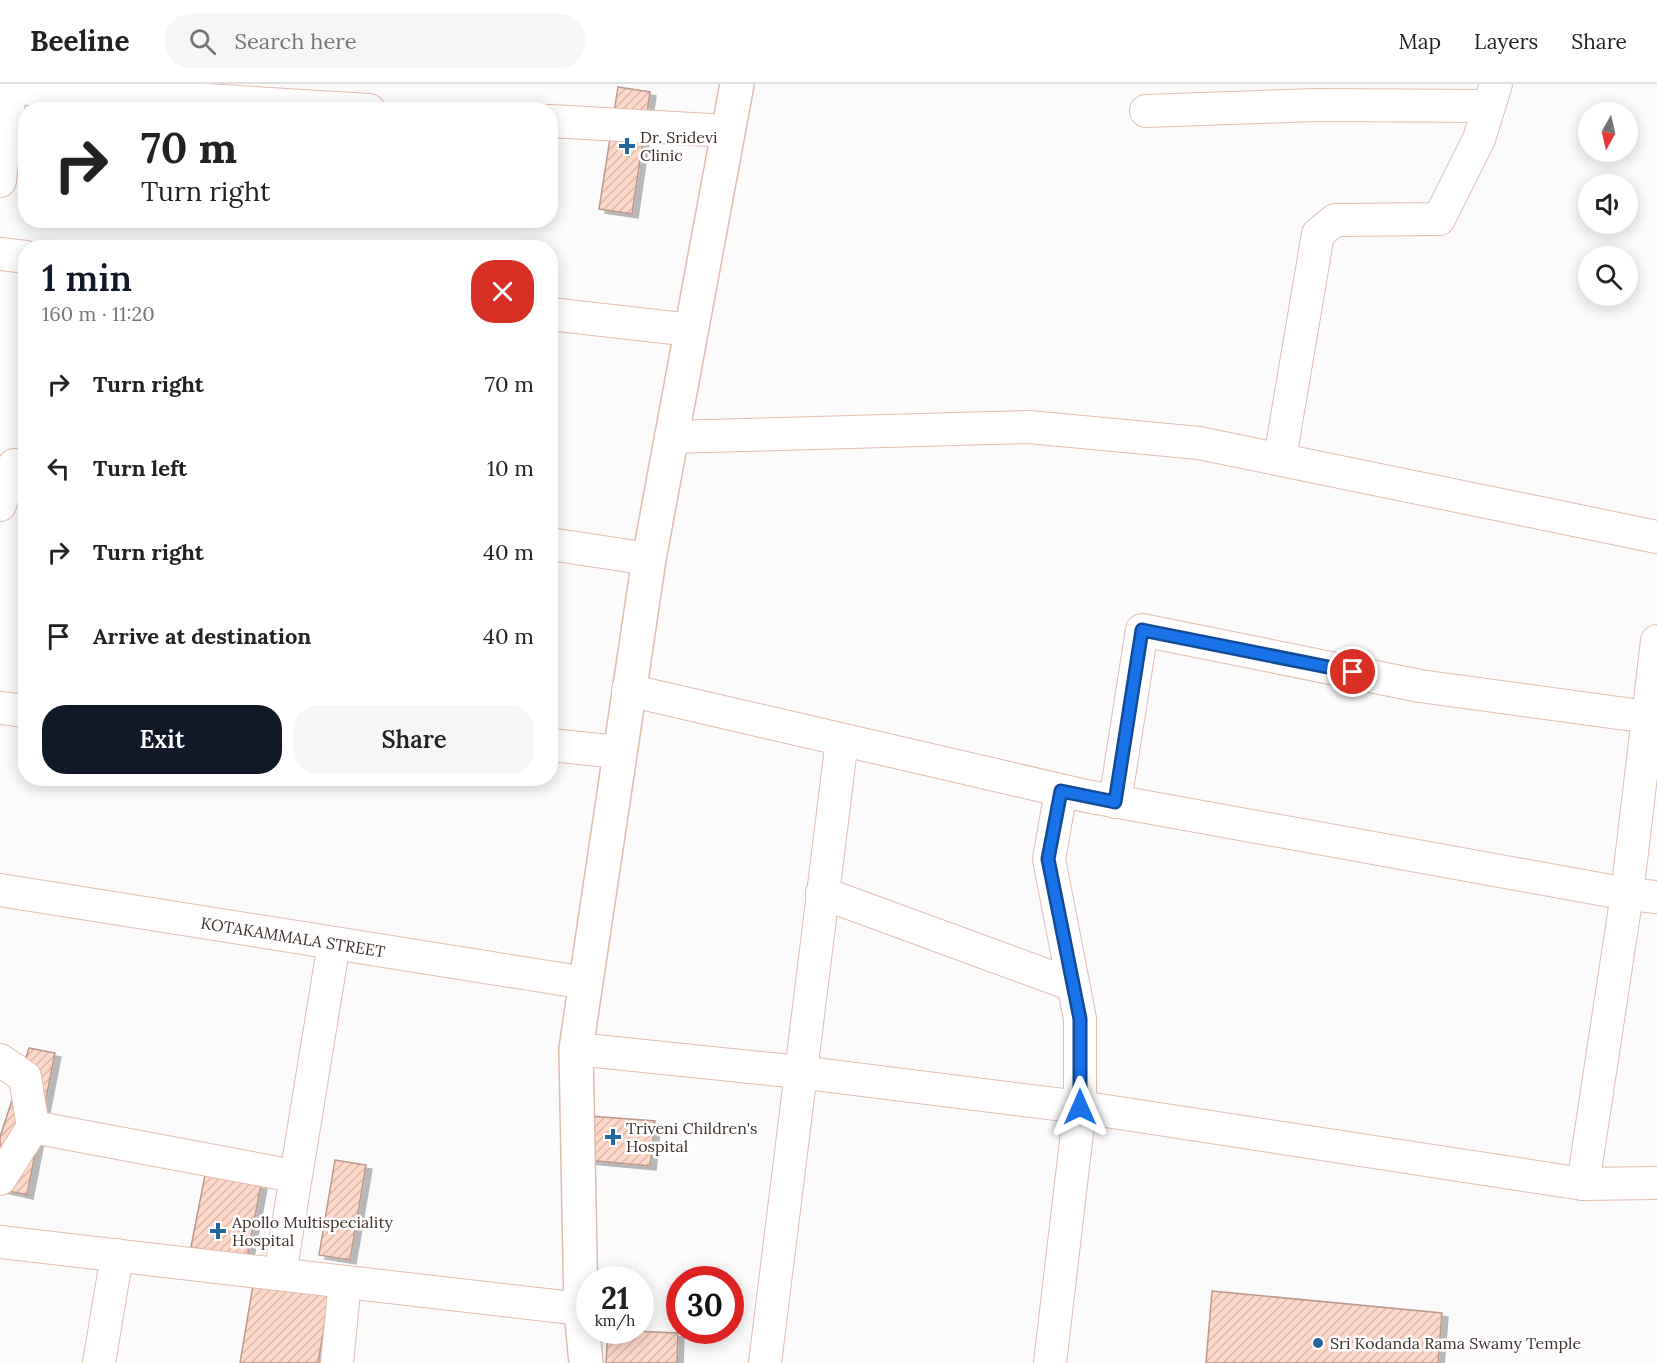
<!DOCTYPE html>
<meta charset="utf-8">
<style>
:root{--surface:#fff;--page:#f6f6f6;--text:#222;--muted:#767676;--line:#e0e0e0;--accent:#111827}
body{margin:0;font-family:Lora,serif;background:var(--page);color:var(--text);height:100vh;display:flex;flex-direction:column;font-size:22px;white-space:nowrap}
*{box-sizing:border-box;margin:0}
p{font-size:20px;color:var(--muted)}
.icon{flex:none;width:33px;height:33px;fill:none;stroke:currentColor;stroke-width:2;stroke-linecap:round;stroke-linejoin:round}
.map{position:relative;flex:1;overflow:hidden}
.panel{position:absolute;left:18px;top:156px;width:540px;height:546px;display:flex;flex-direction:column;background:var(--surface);border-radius:24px;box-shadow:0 3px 15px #0003}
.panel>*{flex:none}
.hud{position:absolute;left:18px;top:18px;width:540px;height:126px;border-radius:24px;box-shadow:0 3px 15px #0003;background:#fff;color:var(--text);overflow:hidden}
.needle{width:39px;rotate:188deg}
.controls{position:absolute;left:1578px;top:18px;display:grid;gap:12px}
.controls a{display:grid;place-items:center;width:60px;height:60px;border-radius:50%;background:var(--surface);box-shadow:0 3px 15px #0003;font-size:30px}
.speed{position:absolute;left:576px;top:1182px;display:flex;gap:12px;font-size:30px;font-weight:700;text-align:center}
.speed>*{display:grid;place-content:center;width:78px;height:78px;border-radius:50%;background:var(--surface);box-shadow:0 3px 15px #0003;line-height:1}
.speed small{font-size:15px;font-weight:400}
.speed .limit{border:9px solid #d22;background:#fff;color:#111}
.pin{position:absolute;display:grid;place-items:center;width:51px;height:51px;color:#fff;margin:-26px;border:3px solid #fff;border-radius:50%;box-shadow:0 2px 6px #0007}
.me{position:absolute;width:66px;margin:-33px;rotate:0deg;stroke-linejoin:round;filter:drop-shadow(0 0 4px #0008)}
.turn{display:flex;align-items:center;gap:21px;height:126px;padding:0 24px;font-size:27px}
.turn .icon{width:78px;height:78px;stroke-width:2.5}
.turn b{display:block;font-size:42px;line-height:51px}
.round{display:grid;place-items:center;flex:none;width:63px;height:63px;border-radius:24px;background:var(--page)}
.summary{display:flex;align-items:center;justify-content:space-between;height:102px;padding:0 24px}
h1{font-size:36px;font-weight:600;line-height:45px;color:var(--accent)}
.action{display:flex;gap:12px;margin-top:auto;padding:12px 24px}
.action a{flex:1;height:69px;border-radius:24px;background:var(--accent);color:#fff;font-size:24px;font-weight:600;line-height:69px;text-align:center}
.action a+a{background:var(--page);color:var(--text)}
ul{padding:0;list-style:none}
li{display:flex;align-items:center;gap:18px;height:84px;padding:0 24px}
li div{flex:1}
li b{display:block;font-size:22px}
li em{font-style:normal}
header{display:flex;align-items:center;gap:36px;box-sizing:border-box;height:84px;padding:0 30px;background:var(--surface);border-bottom:2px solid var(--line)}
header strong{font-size:28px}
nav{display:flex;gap:33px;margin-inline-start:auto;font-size:21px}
.search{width:420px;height:54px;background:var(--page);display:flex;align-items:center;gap:15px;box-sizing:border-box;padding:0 21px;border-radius:24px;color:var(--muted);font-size:22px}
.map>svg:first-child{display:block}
.building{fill:url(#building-hatch);stroke:#bc988b;stroke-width:1.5;filter:url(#shadow)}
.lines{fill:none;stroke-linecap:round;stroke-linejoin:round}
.street-casing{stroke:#e1bcae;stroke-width:34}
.secondary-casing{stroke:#e1bcae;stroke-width:36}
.street{stroke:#fff;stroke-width:32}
.secondary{stroke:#fff;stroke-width:33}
.route-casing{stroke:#114b97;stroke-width:15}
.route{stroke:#1a73e8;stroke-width:10}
.poi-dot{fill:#25689d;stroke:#fff;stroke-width:2}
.labels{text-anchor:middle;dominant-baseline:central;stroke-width:5;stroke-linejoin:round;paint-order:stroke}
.poi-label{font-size:16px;fill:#3f302a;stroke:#fff;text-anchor:start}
.street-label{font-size:16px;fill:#3f302a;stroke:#fff}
</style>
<header>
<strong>Beeline</strong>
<div class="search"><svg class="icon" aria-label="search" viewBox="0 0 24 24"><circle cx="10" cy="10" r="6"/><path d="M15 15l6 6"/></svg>Search here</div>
<nav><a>Map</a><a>Layers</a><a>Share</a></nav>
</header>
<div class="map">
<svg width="1657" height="1279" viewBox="0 0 1657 1279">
<defs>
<pattern id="building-hatch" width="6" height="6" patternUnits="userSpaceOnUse" patternTransform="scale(1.5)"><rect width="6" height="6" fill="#fdd7c8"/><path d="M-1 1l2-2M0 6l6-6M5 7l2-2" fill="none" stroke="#dab9ac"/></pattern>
<filter id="shadow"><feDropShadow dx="6" dy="4" stdDeviation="0" flood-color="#0004"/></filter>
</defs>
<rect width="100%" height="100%" fill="#fbfbfb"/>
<g class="building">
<polygon points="618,3 650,8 632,130 599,125"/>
<polygon points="29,964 55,969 27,1111 0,1105 0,1053"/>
<polygon points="590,1032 655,1037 650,1082 586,1076"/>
<polygon points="335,1076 366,1081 350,1176 319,1171"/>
<polygon points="205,1091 261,1101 247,1174 191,1163"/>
<polygon points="254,1195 330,1208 318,1279 240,1279"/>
<polygon points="1212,1207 1442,1229 1438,1279 1206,1279"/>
<polygon points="608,1246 678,1249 677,1279 606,1279"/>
</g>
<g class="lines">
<defs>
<g id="street">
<polyline points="10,4 369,26"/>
<polyline points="1146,27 1316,21 1489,22"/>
<polyline points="550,37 728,47"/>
<polyline points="0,97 11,0"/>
<polyline points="0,170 26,173"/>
<polyline points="550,230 691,246"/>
<polyline points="671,353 1029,343 1199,359 1657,453"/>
<polyline points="1280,374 1318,150 1335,136 1439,135 1479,55 1496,0"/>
<polyline points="0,421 14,381"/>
<polyline points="550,460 649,475"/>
<polyline points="628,606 1086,712 1627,810 1657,813"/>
<polyline points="0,624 26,627"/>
<polyline points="550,661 619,668"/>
<polyline points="1115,718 1142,546 1420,602 1648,633"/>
<polyline points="0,806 586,899"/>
<polyline points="822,809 1073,901"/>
<polyline points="576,965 799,988 1080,1023 1583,1100 1657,1099"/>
<polyline points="0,976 25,993 33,1043 0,1095"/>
<polyline points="33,1043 294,1092"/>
<polyline points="1583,1100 1627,810 1657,557"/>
<polyline points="0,1158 581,1225"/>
<polyline points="280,1190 334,859"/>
<polyline points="99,1279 117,1171"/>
<polyline points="337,1279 345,1198"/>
<polyline points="765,1279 842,656"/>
<polyline points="1050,1279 1080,1023 1080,935 1049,775 1061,707"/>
</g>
<polyline id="secondary" points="586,1279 581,1225 576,965 649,475 737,0"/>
</defs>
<use href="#street" class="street-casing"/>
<use href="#secondary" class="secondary-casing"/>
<use href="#street" class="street"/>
<use href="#secondary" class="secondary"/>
</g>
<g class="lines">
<defs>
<polyline id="route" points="1080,1023 1080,935 1048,775 1061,707 1115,718 1142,546 1353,588"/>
</defs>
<use href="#route" class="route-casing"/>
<use href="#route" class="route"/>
</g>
<g class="poi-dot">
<path d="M624 53h6v6h6v6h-6v6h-6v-6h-6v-6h6z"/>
<path d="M610 1044h6v6h6v6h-6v6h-6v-6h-6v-6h6z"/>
<path d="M215 1138h6v6h6v6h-6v6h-6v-6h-6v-6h6z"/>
<circle cx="1318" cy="1259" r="6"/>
</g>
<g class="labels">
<g class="poi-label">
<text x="640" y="53">Dr. Sridevi<tspan x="640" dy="18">Clinic</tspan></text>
<text x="626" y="1044">Triveni Children's<tspan x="626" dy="18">Hospital</tspan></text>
<text x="232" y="1138">Apollo Multispeciality<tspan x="232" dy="18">Hospital</tspan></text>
<text x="1330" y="1259">Sri Kodanda Rama Swamy Temple</text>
</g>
<g class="street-label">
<text transform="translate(293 853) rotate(9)">KOTAKAMMALA STREET</text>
</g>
</g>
</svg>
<div class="controls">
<a><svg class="needle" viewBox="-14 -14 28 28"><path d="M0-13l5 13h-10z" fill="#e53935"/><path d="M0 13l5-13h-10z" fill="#767676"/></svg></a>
<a><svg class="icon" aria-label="sound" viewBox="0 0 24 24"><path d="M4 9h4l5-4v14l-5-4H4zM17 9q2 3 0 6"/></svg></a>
<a><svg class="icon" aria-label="search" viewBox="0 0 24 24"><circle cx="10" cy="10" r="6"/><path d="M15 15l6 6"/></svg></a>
</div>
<div class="speed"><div>21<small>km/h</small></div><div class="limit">30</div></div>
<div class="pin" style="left:1353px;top:588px;background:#d93025"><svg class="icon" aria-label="arrive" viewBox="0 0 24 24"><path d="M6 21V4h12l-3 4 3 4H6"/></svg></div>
<svg class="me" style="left:1080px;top:1023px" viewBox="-20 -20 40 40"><path d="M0-17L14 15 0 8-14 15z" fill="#1a73e8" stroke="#fff" stroke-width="4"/></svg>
<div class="hud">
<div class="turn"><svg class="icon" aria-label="right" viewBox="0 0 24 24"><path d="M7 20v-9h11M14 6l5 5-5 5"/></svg><div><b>70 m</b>Turn right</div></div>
</div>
<section class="panel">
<div class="summary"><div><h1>1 min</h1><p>160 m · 11:20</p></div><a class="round" style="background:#d93025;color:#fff"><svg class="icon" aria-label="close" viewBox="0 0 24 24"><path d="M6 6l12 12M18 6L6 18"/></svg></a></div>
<ul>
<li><svg class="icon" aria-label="right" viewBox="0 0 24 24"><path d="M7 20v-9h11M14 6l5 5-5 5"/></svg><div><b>Turn right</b></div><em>70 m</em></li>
<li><svg class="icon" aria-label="left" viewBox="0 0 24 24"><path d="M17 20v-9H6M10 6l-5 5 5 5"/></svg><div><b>Turn left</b></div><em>10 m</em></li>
<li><svg class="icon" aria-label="right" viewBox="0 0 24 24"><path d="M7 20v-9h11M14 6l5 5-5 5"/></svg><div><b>Turn right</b></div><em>40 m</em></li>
<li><svg class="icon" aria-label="arrive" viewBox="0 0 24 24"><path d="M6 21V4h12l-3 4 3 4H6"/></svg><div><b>Arrive at destination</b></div><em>40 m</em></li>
</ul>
<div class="action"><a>Exit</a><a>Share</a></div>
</section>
</div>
